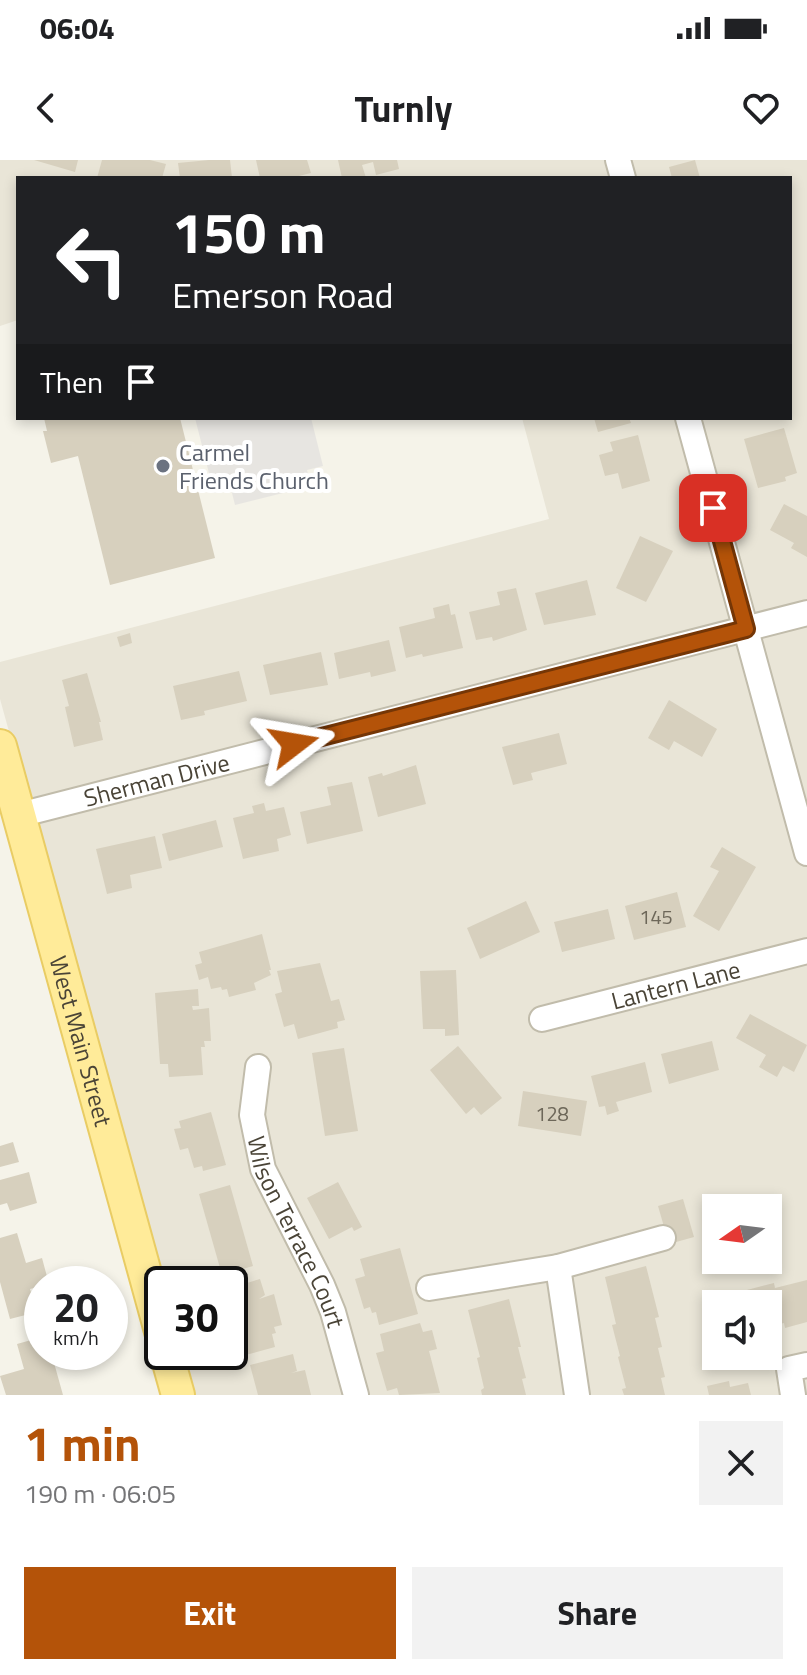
<!DOCTYPE html>
<meta charset="utf-8">
<style>
:root{--surface:#fff;--page:#f2f2f2;--text:#202124;--muted:#757577;--accent:#b45309}
body{margin:0;font-family:"Titillium Web",sans-serif;background:var(--page);color:var(--text);height:100vh;display:flex;flex-direction:column;font-size:30px;white-space:nowrap}
*{box-sizing:border-box;margin:0}
p{font-size:26px;color:var(--muted)}
.icon{flex:none;width:44px;height:44px;fill:none;stroke:currentColor;stroke-width:2;stroke-linecap:round;stroke-linejoin:round}
.map{position:relative;height:1235px;overflow:hidden}
.side{display:flex;flex-direction:column;background:var(--surface);flex:1}
.side>*{flex:none}
.hud{position:absolute;left:16px;top:16px;width:776px;height:244px;border-radius:0px;box-shadow:0 4px 12px #0003;background:#202124;color:#fff;overflow:hidden}
.needle{width:52px;rotate:256deg}
.fabs{position:absolute;left:702px;top:1034px;display:grid;gap:16px}
.fabs a{display:grid;place-items:center;width:80px;height:80px;border-radius:0px;background:var(--surface);box-shadow:0 4px 12px #0003;font-size:40px}
.speed{position:absolute;left:24px;top:1106px;display:flex;gap:16px;font-size:40px;font-weight:700;text-align:center}
.speed>*{display:grid;place-content:center;width:104px;height:104px;border-radius:50%;background:var(--surface);box-shadow:0 4px 12px #0003;line-height:1}
.speed small{font-size:20px;font-weight:400}
.speed .limit{border:4px solid #111;border-radius:12px;background:#fff;color:#111}
.pin{position:absolute;display:grid;place-items:center;width:68px;height:68px;color:#fff;margin:-34px;border-radius:16px;box-shadow:0 4px 12px #0006}
.me{position:absolute;width:88px;margin:-44px;rotate:76deg;stroke-linejoin:round;filter:drop-shadow(0 0 6px #0008)}
.turn{display:flex;align-items:center;gap:28px;height:168px;padding:0 24px;font-size:36px}
.turn .icon{width:104px;height:104px;stroke-width:2.5}
.turn b{display:block;font-size:56px;line-height:68px}
.then{display:flex;align-items:center;height:76px;padding:0 24px;background:#0003;gap:16px;font-size:30px}
.round{display:grid;place-items:center;flex:none;width:84px;height:84px;border-radius:0px;background:var(--page)}
.head{display:flex;align-items:center;justify-content:space-between;height:136px;padding:0 24px}
h1{font-size:48px;font-weight:700;line-height:60px;color:var(--accent)}
.cta{display:flex;gap:16px;margin-top:auto;padding:16px 24px}
.cta a{flex:1;height:92px;border-radius:0px;background:var(--accent);color:#fff;font-size:32px;font-weight:700;line-height:92px;text-align:center}
.cta a+a{background:var(--page);color:var(--text)}
.status{display:flex;justify-content:space-between;align-items:center;height:56px;padding:0 40px;background:var(--surface);direction:ltr}
.status svg{height:22px;fill:currentColor}
header{display:flex;justify-content:space-between;align-items:center;height:104px;padding:0 24px;background:var(--surface);font-size:36px;font-weight:700}
.map>svg:first-child{display:block}
.residential{fill:#e9e5d7;fill-rule:evenodd}
.parking{fill:#e7e5e1}
.building{fill:#d7d0be}
.lines{fill:none;stroke-linecap:round;stroke-linejoin:round}
.minor-casing{stroke:#c1bcab;stroke-width:28}
.major-casing{stroke:#e9cc64;stroke-width:36}
.minor{stroke:#fff;stroke-width:24}
.major{stroke:#ffeb99;stroke-width:32}
.route-casing{stroke:#753606;stroke-width:20}
.route{stroke:#b45309;stroke-width:14}
.worship-dot{fill:#6b7280;stroke:#fff;stroke-width:3}
.labels{text-anchor:middle;dominant-baseline:central;stroke-width:8;stroke-linejoin:round;paint-order:stroke}
.number-label{font-size:20px;fill:#6d6759}
.worship-label{font-size:24px;fill:#5b616d;stroke:#fff;text-anchor:start}
.street-label{font-size:24px;fill:#4a4437;stroke:#fff}
</style>
<div class="status"><b>06:04</b><svg viewBox="0 0 49 12"><path d="M0 12V9h3v3zM5 12V6h3v6zM10 12V3h3v9zM15 12V0h3v12zM26 1h20v11H26zM47 4h2v5h-2z"/></svg></div>
<header><svg class="icon" aria-label="back" viewBox="0 0 24 24"><path d="M15 5l-7 7 7 7"/></svg>Turnly<svg class="icon" aria-label="heart" viewBox="0 0 24 24"><path d="M12 20l-8-8c-3-5 5-10 8-4 3-6 11-1 8 4z"/></svg></header>
<div class="map">
<svg width="807" height="1235" viewBox="0 0 807 1235">
<rect width="100%" height="100%" fill="#f5f3e9"/>
<path class="residential" d="M 0,0 L 807,0 L 807,1235 L 188,1235 L 176,1192 L 230,1192 L 230,1124 L 162,1124 L 0,539 L 0,502 L 549,359 L 522,258 L 790,258 L 790,18 L 18,18 L 18,160 L 0,166 ZM 716,1048 L 768,1048 L 768,1100 L 716,1100 ZM 716,1144 L 768,1144 L 768,1196 L 716,1196 Z"/>
<polygon class="parking" points="195,258 311,258 323,306 307,310 311,326 235,345 231,329 214,333"/>
<g class="building">
<polygon points="34,0 78,0 75,12"/>
<polygon points="102,0 150,0 166,4 162,18 97,18"/>
<polygon points="209,0 230,0 232,18 180,18 178,3"/>
<polygon points="256,0 307,0 311,13 291,18 260,18"/>
<polygon points="338,0 397,0 399,9 376,15 373,2 362,5 366,18 342,18"/>
<polygon points="695,0 700,18 672,18 669,7"/>
<polygon points="44,258 180,258 215,398 110,425 78,296 51,303 43,271 47,271"/>
<polygon points="594,258 629,258 631,263 598,272"/>
<polygon points="784,268 797,313 785,317 786,321 758,328 744,279"/>
<polygon points="638,275 650,321 622,329 618,313 605,316 599,295 613,291 610,282"/>
<polygon points="784,344 807,356 807,397 791,388 794,383 770,370"/>
<polygon points="640,376 673,391 646,442 616,428"/>
<polygon points="587,420 596,455 544,465 535,433"/>
<polygon points="516,428 527,470 493,481 492,477 476,480 469,452 500,445 497,432"/>
<polygon points="449,444 451,455 455,454 463,488 423,497 422,494 406,498 399,467 435,458 433,448"/>
<polygon points="130,473 132,483 120,487 117,477"/>
<polygon points="389,480 396,511 371,517 370,512 339,519 334,493"/>
<polygon points="321,492 328,525 270,535 263,505"/>
<polygon points="239,511 247,541 204,551 205,555 181,560 173,526"/>
<polygon points="87,513 101,562 99,562 103,580 74,587 65,547 69,546 62,520"/>
<polygon points="669,540 717,569 702,597 674,581 669,590 648,578"/>
<polygon points="559,573 567,604 531,613 533,620 513,625 502,587"/>
<polygon points="416,605 426,644 378,657 368,617 382,613 383,616"/>
<polygon points="352,622 363,671 307,684 300,652 331,645 327,627"/>
<polygon points="264,643 266,651 284,647 291,675 277,679 279,691 243,699 233,658 254,653 252,646"/>
<polygon points="216,660 223,687 169,701 162,674"/>
<polygon points="155,676 162,708 130,715 132,728 107,734 96,689"/>
<polygon points="722,687 756,707 719,771 693,756 719,711 710,707"/>
<polygon points="677,732 686,767 634,780 625,746"/>
<polygon points="526,741 540,772 480,799 467,768"/>
<polygon points="608,749 615,779 562,792 554,762"/>
<polygon points="262,774 271,810 269,810 271,815 254,823 256,830 229,837 227,829 222,830 221,827 211,829 208,817 199,820 195,805 202,803 199,792"/>
<polygon points="320,803 331,841 339,839 345,860 337,862 338,868 298,879 294,864 284,867 275,834 282,832 277,811"/>
<polygon points="456,810 459,875 445,876 445,869 423,869 420,811"/>
<polygon points="198,829 199,846 192,846 193,850 209,848 211,881 204,881 205,887 201,887 203,915 169,917 168,904 160,904 155,833"/>
<polygon points="750,854 807,885 794,912 783,906 777,917 759,907 766,895 736,878"/>
<polygon points="712,881 719,910 669,924 661,894"/>
<polygon points="458,886 502,938 481,955 474,947 466,954 430,910"/>
<polygon points="344,888 358,971 325,976 312,893"/>
<polygon points="645,902 652,932 616,942 619,951 607,955 605,946 599,947 591,916"/>
<polygon points="523,931 587,941 581,976 518,966"/>
<polygon points="211,952 226,1005 203,1011 202,1006 194,1008 188,988 180,990 174,969 181,968 179,961"/>
<polygon points="13,982 19,1002 0,1007 0,986"/>
<polygon points="29,1012 37,1043 10,1051 7,1043 0,1045 0,1020"/>
<polygon points="338,1022 362,1067 354,1071 352,1067 329,1079 307,1038"/>
<polygon points="230,1025 253,1106 222,1115 199,1034"/>
<polygon points="683,1039 694,1077 669,1084 658,1046"/>
<polygon points="17,1073 26,1103 42,1098 49,1124 30,1129 37,1152 10,1159 0,1122 0,1078"/>
<polygon points="400,1088 418,1154 379,1165 376,1152 372,1153 370,1147 364,1149 355,1119 365,1116 360,1099"/>
<polygon points="646,1106 659,1157 655,1158 662,1187 658,1188 665,1217 661,1218 665,1235 624,1235 622,1229 626,1228 618,1197 620,1196 612,1165 616,1164 605,1117"/>
<polygon points="260,1119 265,1135 259,1139 274,1134 282,1165 274,1167 276,1173 272,1174 275,1187 238,1197 230,1169 230,1128"/>
<polygon points="807,1120 807,1162 785,1168 784,1163 768,1167 768,1144 719,1144 745,1136 743,1131 774,1123 775,1128"/>
<polygon points="509,1139 521,1187 518,1187 526,1218 522,1219 526,1235 482,1235 481,1230 484,1228 477,1198 480,1197 468,1150"/>
<polygon points="420,1163 423,1172 432,1170 437,1189 429,1191 440,1233 399,1235 397,1228 387,1231 376,1193 384,1191 380,1174"/>
<polygon points="42,1177 42,1192 51,1192 63,1235 6,1235 0,1216 24,1209 17,1184"/>
<polygon points="293,1194 297,1211 291,1213 305,1210 311,1235 258,1235 250,1205"/>
<polygon points="729,1221 730,1227 748,1223 751,1235 709,1235 707,1226"/>
</g>
<g class="lines">
<defs>
<g id="minor">
<polyline points="618,0 623,18"/>
<polyline points="688,258 807,693"/>
<path id="s1" d="M 19,655 L 807,453"/>
<path id="s2" d="M 542,859 L 807,791"/>
<path id="s3" d="M 258,907 L 252,955 L 263,1009 L 322,1125 L 333,1152 L 356,1235"/>
<polyline points="558,1107 577,1235"/>
<polyline points="429,1128 558,1107 663,1078"/>
<polyline points="793,1235 789,1209 807,1205"/>
</g>
<g id="major">
<path id="s4" d="M 0,586 L 162,1175"/>
<polyline points="166,1192 178,1235"/>
</g>
</defs>
<use href="#minor" class="minor-casing"/>
<use href="#major" class="major-casing"/>
<use href="#minor" class="minor"/>
<use href="#major" class="major"/>
</g>
<g class="lines">
<defs>
<polyline id="route" points="294,584 746,469 713,348"/>
</defs>
<use href="#route" class="route-casing"/>
<use href="#route" class="route"/>
</g>
<circle class="worship-dot" cx="163" cy="306" r="8"/>
<g class="labels">
<g class="number-label">
<text x="656" y="756">145</text>
<text x="552" y="953">128</text>
</g>
<g class="worship-label">
<text x="179" y="292">Carmel<tspan x="179" dy="28">Friends Church</tspan></text>
</g>
<g class="street-label">
<text stroke="none"><textPath href="#s1" startOffset="142">Sherman Drive</textPath></text>
<text stroke="none"><textPath href="#s2" startOffset="138">Lantern Lane</textPath></text>
<text stroke="none"><textPath href="#s4" startOffset="306">West Main Street</textPath></text>
<text stroke="none"><textPath href="#s3" startOffset="174">Wilson Terrace Court</textPath></text>
</g>
</g>
</svg>
<div class="fabs">
<a><svg class="needle" viewBox="-14 -14 28 28"><path d="M0-13l5 13h-10z" fill="#e53935"/><path d="M0 13l5-13h-10z" fill="#757577"/></svg></a>
<a><svg class="icon" aria-label="sound" viewBox="0 0 24 24"><path d="M4 9h4l5-4v14l-5-4H4zM17 9q2 3 0 6"/></svg></a>
</div>
<div class="speed"><div>20<small>km/h</small></div><div class="limit">30</div></div>
<div class="pin" style="left:713px;top:348px;background:#d93025"><svg class="icon" aria-label="arrive" viewBox="0 0 24 24"><path d="M6 21V4h12l-3 4 3 4H6"/></svg></div>
<svg class="me" style="left:294px;top:584px" viewBox="-20 -20 40 40"><path d="M0-17L14 15 0 8-14 15z" fill="#b45309" stroke="#fff" stroke-width="4"/></svg>
<div class="hud">
<div class="turn"><svg class="icon" aria-label="left" viewBox="0 0 24 24"><path d="M17 20v-9H6M10 6l-5 5 5 5"/></svg><div><b>150 m</b>Emerson Road</div></div>
<div class="then">Then<svg class="icon" aria-label="arrive" viewBox="0 0 24 24"><path d="M6 21V4h12l-3 4 3 4H6"/></svg></div>
</div>
</div>
<section class="side">
<div class="head"><div><h1>1 min</h1><p>190 m · 06:05</p></div><a class="round"><svg class="icon" aria-label="close" viewBox="0 0 24 24"><path d="M6 6l12 12M18 6L6 18"/></svg></a></div>
<div class="cta"><a>Exit</a><a>Share</a></div>
</section>
